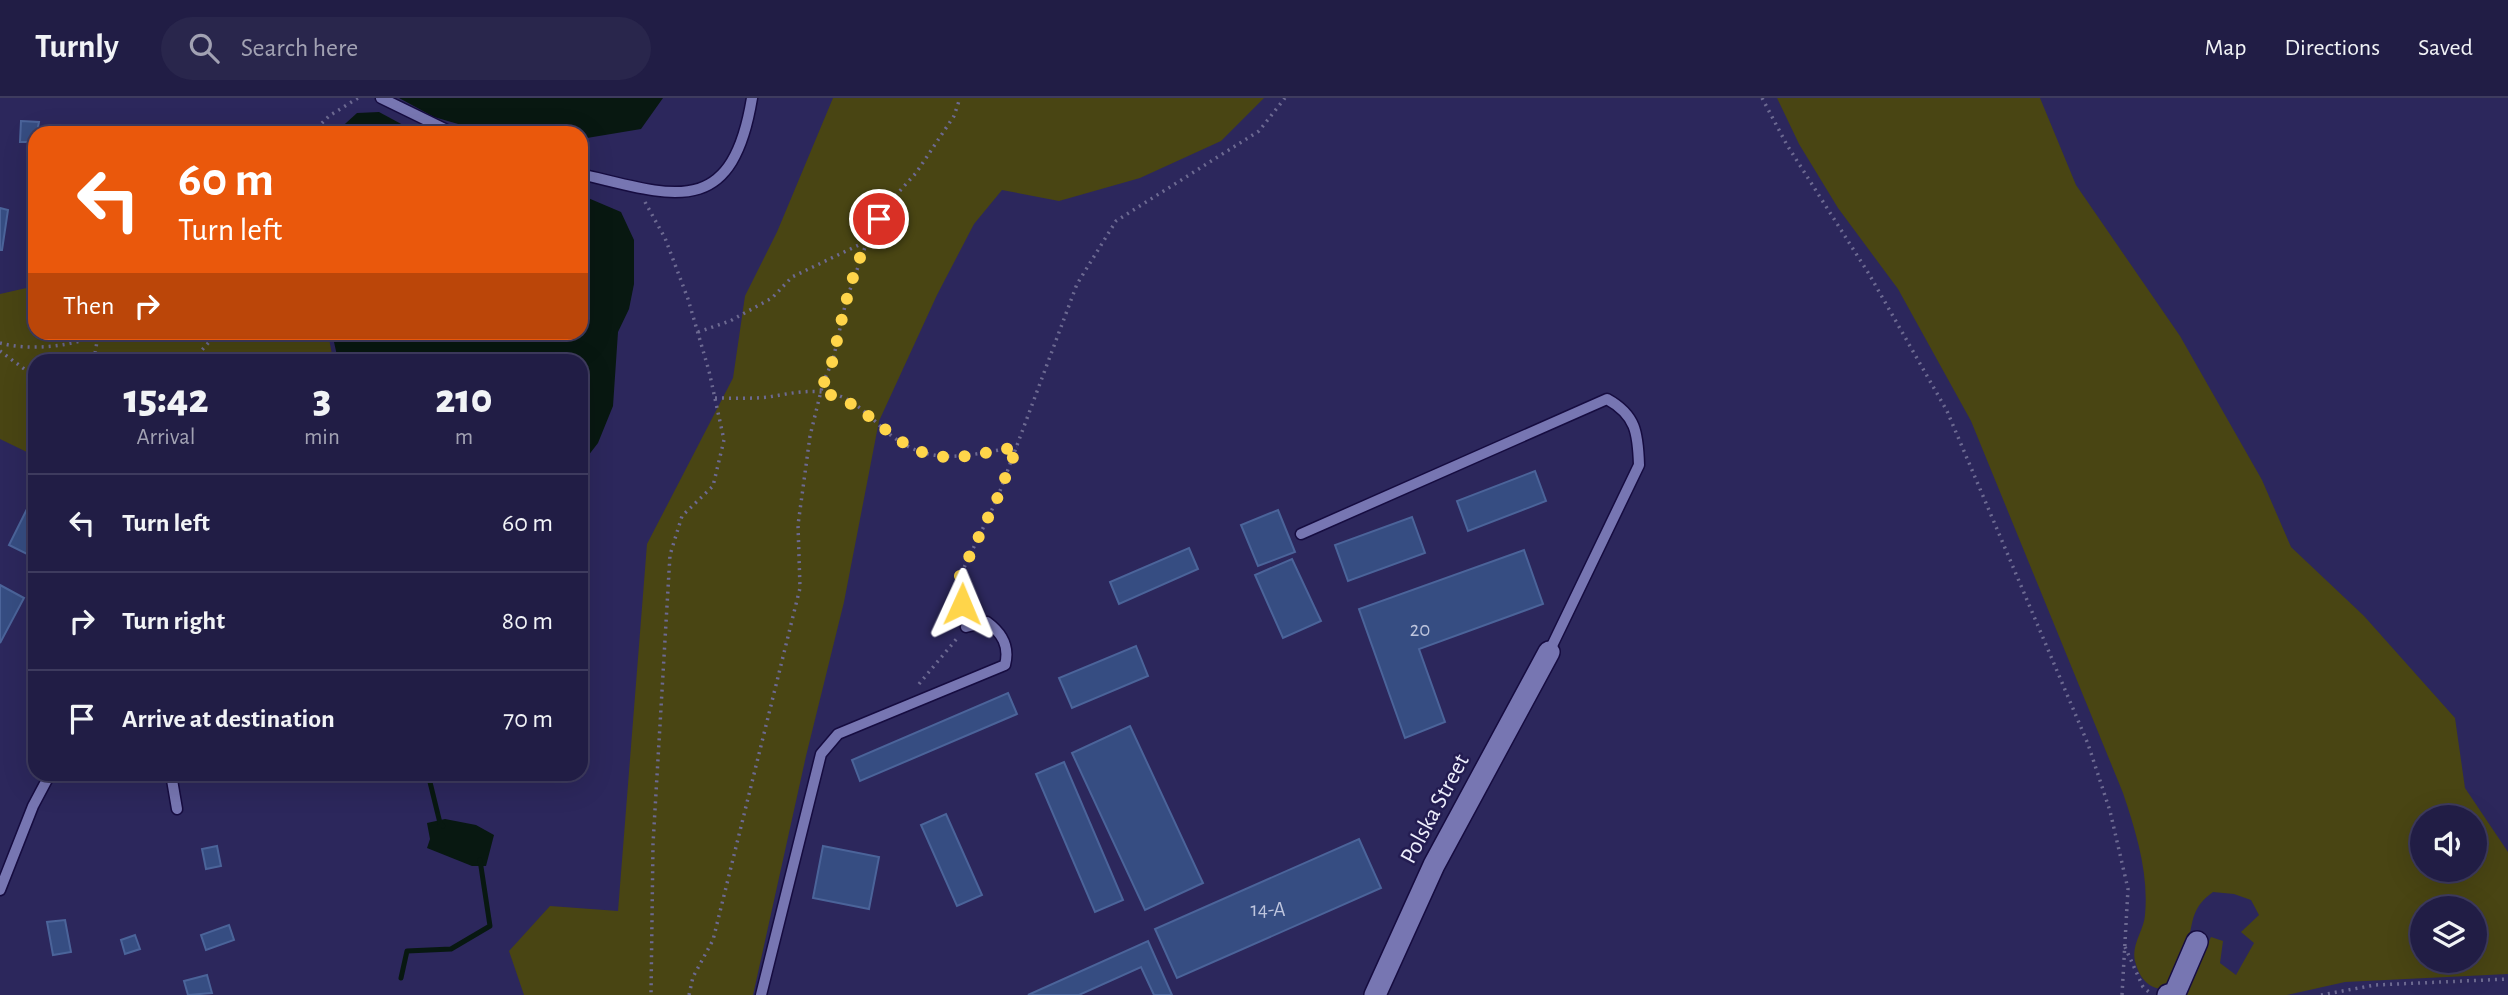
<!DOCTYPE html>
<meta charset="utf-8">
<style>
:root{--surface:#211d45;--page:#29264c;--text:#f1f3f6;--muted:#a2a2b3;--line:#3e3b5e}
body{margin:0;font-family:"Alegreya Sans",sans-serif;background:var(--page);color:var(--text);height:100vh;display:flex;flex-direction:column;font-size:26px;white-space:nowrap}
*{box-sizing:border-box;margin:0}
p{font-size:23px;color:var(--muted)}
.icon{flex:none;width:38px;height:38px;fill:none;stroke:currentColor;stroke-width:2;stroke-linecap:round;stroke-linejoin:round}
.map{position:relative;flex:1;overflow:hidden}
.side{position:absolute;left:28px;top:256px;width:560px;height:427px;display:flex;flex-direction:column;background:var(--surface);border-radius:21px;box-shadow:0 7px 28px #0002,0 0 0 2px var(--line)}
.side>*{flex:none}
.hud{position:absolute;left:28px;top:28px;width:560px;height:214px;border-radius:21px;box-shadow:0 7px 28px #0002,0 0 0 2px var(--line);background:#ea580c;color:#fff;overflow:hidden}
.fabs{position:absolute;left:2410px;top:707px;display:grid;gap:14px}
.fabs a{display:grid;place-items:center;width:77px;height:77px;border-radius:50%;background:var(--surface);box-shadow:0 7px 28px #0002,0 0 0 2px var(--line);font-size:35px}
.pin{position:absolute;display:grid;place-items:center;width:60px;height:60px;color:#fff;margin:-30px;border:4px solid #fff;border-radius:50%;box-shadow:0 2px 7px #0007}
.me{position:absolute;width:77px;margin:-38px;rotate:1deg;stroke-linejoin:round;filter:drop-shadow(0 0 5px #0008)}
.turn{display:flex;align-items:center;gap:24px;height:147px;padding:0 35px;font-size:32px}
.turn .icon{width:91px;height:91px;stroke-width:2.5}
.turn b{display:block;font-size:49px;line-height:60px}
.then{display:flex;align-items:center;height:66px;padding:0 35px;background:#0003;gap:14px;font-size:26px}
.eta{display:flex;justify-content:space-evenly;align-items:center;height:119px;text-align:center}
.eta b{font-size:42px;font-weight:800;line-height:49px}
ul{padding:0;list-style:none}
li{display:flex;align-items:center;gap:21px;height:98px;padding:0 35px;border-top:2px solid var(--line)}
li div{flex:1}
li b{display:block;font-size:26px}
li em{font-style:normal}
header{display:flex;align-items:center;gap:42px;box-sizing:border-box;height:98px;padding:0 35px;background:var(--surface);border-bottom:2px solid var(--line)}
header strong{font-size:33px}
nav{display:flex;gap:38px;margin-inline-start:auto;font-size:24px}
.search{width:490px;height:63px;background:var(--page);display:flex;align-items:center;gap:18px;box-sizing:border-box;padding:0 24px;border-radius:38px;color:var(--muted);font-size:26px}
.map>svg:first-child{display:block}
.green{fill:#494513;fill-rule:evenodd}
.water{fill:#081811}
.lines{fill:none;stroke-linecap:round;stroke-linejoin:round}
.stream{stroke:#081811;stroke-width:5}
.building{fill:#364d82;stroke:#4b649a;stroke-width:2}
.lane-casing{stroke:#160c40;stroke-width:13}
.street-casing{stroke:#160c40;stroke-width:24}
.path{stroke:#6d6a92;stroke-width:3.5;stroke-dasharray:2 5;stroke-linecap:butt}
.lane{stroke:#7776b2;stroke-width:10}
.street{stroke:#7776b2;stroke-width:21}
.route{stroke:#ffd54a;stroke-width:12;stroke-dasharray:0 21.6}
.labels{text-anchor:middle;dominant-baseline:central;stroke-width:5;stroke-linejoin:round;paint-order:stroke}
.number-label{font-size:21px;fill:#bec5dd}
.street-label{font-size:24px;fill:#ecedfb;stroke:#231c51}
</style>
<header>
<strong>Turnly</strong>
<div class="search"><svg class="icon" aria-label="search" viewBox="0 0 24 24"><circle cx="10" cy="10" r="6"/><path d="M15 15l6 6"/></svg>Search here</div>
<nav><a>Map</a><a>Directions</a><a>Saved</a></nav>
</header>
<div class="map">
<svg width="2508" height="897" viewBox="0 0 2508 897">
<rect width="100%" height="100%" fill="#2c275c"/>
<g class="green">
<polygon points="833,0 1264,0 1221,43 1140,80 1059,103 1002,92 974,126 937,197 879,323 844,504 806,658 753,897 524,897 509,853 550,808 618,813 647,446 733,280 745,198 777,134"/>
<path d="M 1777,0 L 2040,0 L 2076,87 L 2180,238 L 2262,382 L 2291,449 L 2364,518 L 2455,620 L 2465,690 L 2508,754 L 2508,876 L 2345,884 L 2287,897 L 2184,897 L 2211,839 L 2223,843 L 2220,865 L 2236,877 L 2254,845 L 2241,834 L 2259,817 L 2251,802 L 2234,796 L 2213,794 C 2189,811 2194,826 2186,851 C 2181,865 2174,878 2168,892 C 2149,891 2140,882 2135,863 C 2131,847 2144,832 2145,817 C 2149,775 2136,734 2123,695 L 1971,323 L 1898,191 L 1838,110 L 1799,46 ZM 2422,719 L 2474,719 L 2474,772 L 2422,772 ZM 2422,810 L 2474,810 L 2474,863 L 2422,863 Z"/>
<polygon points="35,188 35,234 328,235 333,262 35,262 35,358 0,341 0,196"/>
</g>
<g class="water">
<polygon points="399,0 663,0 641,31 581,41 581,35 489,35 434,19"/>
<polygon points="379,14 418,35 335,35 357,15"/>
<polygon points="581,97 621,114 634,142 634,186 629,211 618,234 613,308 598,345 581,367 581,262 338,262 332,235 581,234"/>
<polygon points="445,721 476,727 494,737 486,768 472,768 427,750 430,741 427,725"/>
</g>
<g class="lines">
<g class="stream">
<polyline points="428,676 440,725 443,728"/>
<polyline points="401,880 407,853 451,851 490,828 480,762"/>
</g>
</g>
<g class="building">
<polygon points="21,23 39,24 35,44 20,44"/>
<polygon points="0,110 8,112 2,152 0,152"/>
<polygon points="1535,373 1546,403 1468,433 1457,403"/>
<polygon points="35,395 35,460 9,447"/>
<polygon points="1278,412 1295,454 1258,468 1241,427"/>
<polygon points="1412,419 1425,455 1348,483 1335,447"/>
<polygon points="1189,450 1198,471 1119,506 1110,484"/>
<polygon points="1524,452 1543,506 1419,551 1445,624 1405,640 1359,511"/>
<polygon points="1292,461 1321,523 1283,540 1255,477"/>
<polygon points="0,487 24,500 0,545"/>
<polygon points="1136,548 1148,578 1072,610 1059,580"/>
<polygon points="1008,595 1017,616 860,683 852,662"/>
<polygon points="1130,628 1203,785 1145,812 1072,655"/>
<polygon points="1064,664 1123,802 1095,814 1036,676"/>
<polygon points="946,716 982,797 957,808 921,727"/>
<polygon points="1359,741 1381,790 1177,880 1155,831"/>
<polygon points="217,748 221,768 206,771 202,751"/>
<polygon points="823,748 879,759 869,811 813,800"/>
<polygon points="65,822 71,854 53,857 47,824"/>
<polygon points="229,827 234,842 206,852 201,837"/>
<polygon points="135,837 140,851 125,856 121,842"/>
<polygon points="1148,843 1172,897 1154,897 1141,869 1079,897 1028,897"/>
<polygon points="207,877 212,895 188,897 184,883"/>
</g>
<g class="lines">
<defs>
<g id="lane">
<polyline points="381,0 453,35"/>
<path d="M 581,76 C 675,99 732,121 752,0"/>
<path d="M 1301,436 L 1607,301 C 1636,317 1638,335 1639,367 L 1549,554"/>
<polyline points="171,676 177,711"/>
<polyline points="0,792 33,708 50,676"/>
<path d="M 761,897 L 821,656 L 838,636 L 1005,567 C 1010,548 1002,535 987,524 L 966,529"/>
</g>
<g id="street">
<polyline points="1375,897 1434,767 1549,554"/>
<polyline points="2168,897 2175,895 2197,844"/>
</g>
</defs>
<use href="#lane" class="lane-casing"/>
<use href="#street" class="street-casing"/>
<g class="path">
<polyline points="1762,0 1787,47 1869,176 1947,313 2088,646 2110,713 2128,791 2122,897"/>
<polyline points="312,35 329,18 358,0"/>
<polyline points="645,104 665,140 688,201 709,273 724,342 713,388 682,418 670,457 653,746 651,897"/>
<polyline points="698,234 730,223 772,200 792,179 865,144"/>
<path d="M 0,245 C 29,253 76,249 103,234"/>
<polyline points="0,253 35,279"/>
<polyline points="94,262 98,237"/>
<polyline points="193,262 218,234"/>
<path d="M 715,300 C 733,300 751,301 769,299 C 791,295 815,290 837,297 C 860,305 875,325 893,339 C 935,370 970,356 1017,349"/>
<polyline points="964,516 958,482 997,401 1077,186 1116,123 1259,33 1285,0"/>
<polyline points="919,586 959,538"/>
<polyline points="2125,849 2143,889 2149,894"/>
<polyline points="689,897 693,879 713,842 800,490 798,427 810,338 823,285 833,262 846,203 870,135 887,107 916,75 954,18 960,0"/>
<polyline points="2321,897 2375,887 2508,881"/>
</g>
<use href="#lane" class="lane"/>
<use href="#street" class="street"/>
</g>
<g class="lines">
<path class="route" d="M 879,121 C 853,163 844,212 833,260 C 831,272 823,283 821,295 C 867,301 890,351 937,358 C 964,362 990,353 1017,349 L 997,401 L 958,482 L 962,506"/>
</g>
<g class="labels">
<g class="number-label">
<text x="1420" y="531">20</text>
<text x="1268" y="811">14-А</text>
</g>
<g class="street-label">
<text transform="translate(1435 711) rotate(-62)">Polska Street</text>
</g>
</g>
</svg>
<div class="fabs">
<a><svg class="icon" aria-label="sound" viewBox="0 0 24 24"><path d="M4 9h4l5-4v14l-5-4H4zM17 9q2 3 0 6"/></svg></a>
<a><svg class="icon" aria-label="layers" viewBox="0 0 24 24"><path d="M12 4l9 5-9 5-9-5zM3 14l9 5 9-5"/></svg></a>
</div>
<div class="pin" style="left:879px;top:121px;background:#d93025"><svg class="icon" aria-label="arrive" viewBox="0 0 24 24"><path d="M6 21V4h12l-3 4 3 4H6"/></svg></div>
<svg class="me" style="left:962px;top:506px" viewBox="-20 -20 40 40"><path d="M0-17L14 15 0 8-14 15z" fill="#ffd54a" stroke="#fff" stroke-width="4"/></svg>
<div class="hud">
<div class="turn"><svg class="icon" aria-label="left" viewBox="0 0 24 24"><path d="M17 20v-9H6M10 6l-5 5 5 5"/></svg><div><b>60 m</b>Turn left</div></div>
<div class="then">Then<svg class="icon" aria-label="right" viewBox="0 0 24 24"><path d="M7 20v-9h11M14 6l5 5-5 5"/></svg></div>
</div>
<section class="side">
<div class="eta">
<div><b>15:42</b><p>Arrival</p></div>
<div><b>3</b><p>min</p></div>
<div><b>210</b><p>m</p></div>
</div>
<ul>
<li><svg class="icon" aria-label="left" viewBox="0 0 24 24"><path d="M17 20v-9H6M10 6l-5 5 5 5"/></svg><div><b>Turn left</b></div><em>60 m</em></li>
<li><svg class="icon" aria-label="right" viewBox="0 0 24 24"><path d="M7 20v-9h11M14 6l5 5-5 5"/></svg><div><b>Turn right</b></div><em>80 m</em></li>
<li><svg class="icon" aria-label="arrive" viewBox="0 0 24 24"><path d="M6 21V4h12l-3 4 3 4H6"/></svg><div><b>Arrive at destination</b></div><em>70 m</em></li>
</ul>
</section>
</div>
